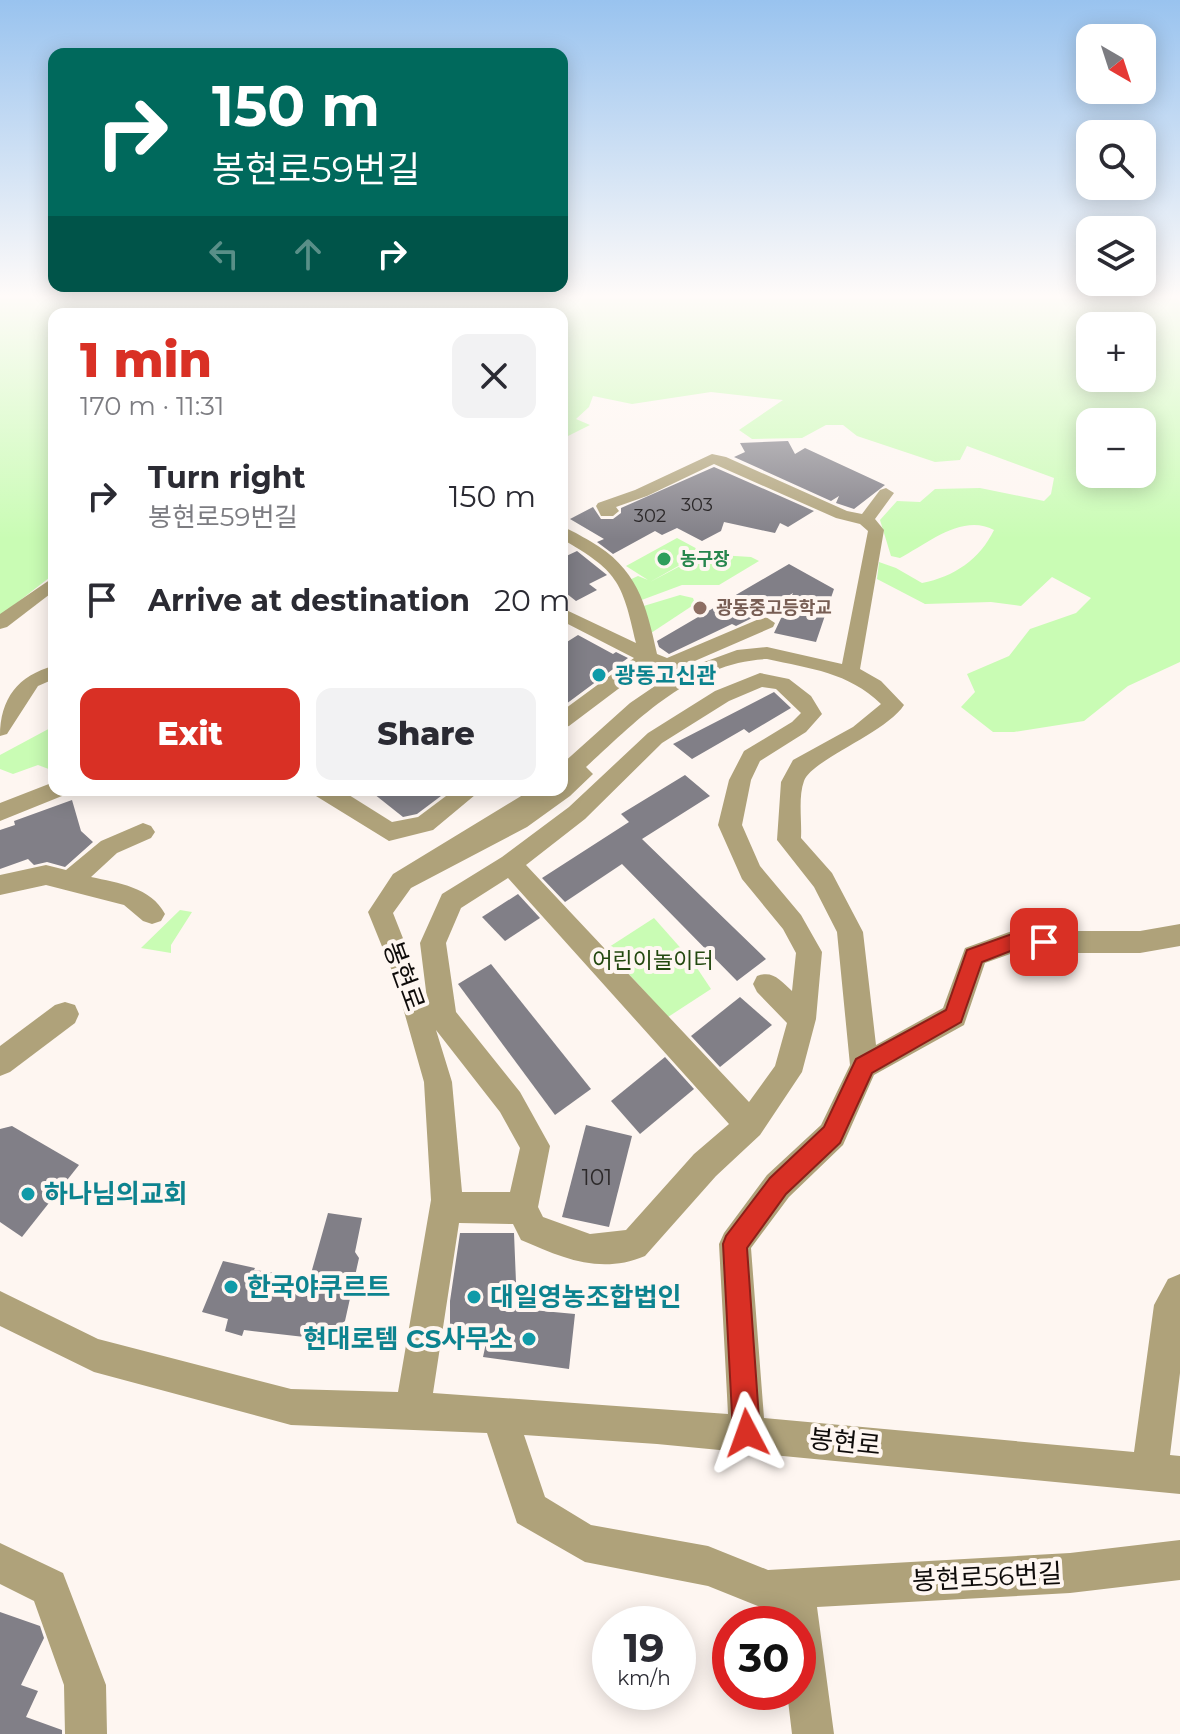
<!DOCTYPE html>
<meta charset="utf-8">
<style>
:root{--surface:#fff;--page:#f2f2f3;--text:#2b2b33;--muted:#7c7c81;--accent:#d93025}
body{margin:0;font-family:Montserrat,"Noto Sans KR",sans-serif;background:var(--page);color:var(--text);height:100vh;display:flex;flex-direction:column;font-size:30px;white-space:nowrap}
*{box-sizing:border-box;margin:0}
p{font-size:26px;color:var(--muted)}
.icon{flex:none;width:44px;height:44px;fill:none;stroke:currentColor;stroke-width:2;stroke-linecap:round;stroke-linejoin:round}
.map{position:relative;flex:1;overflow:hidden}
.details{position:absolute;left:48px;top:308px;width:520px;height:488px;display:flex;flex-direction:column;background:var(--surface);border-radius:16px;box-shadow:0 4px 20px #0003}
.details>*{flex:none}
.hud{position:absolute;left:48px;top:48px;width:520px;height:244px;border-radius:16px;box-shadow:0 4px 20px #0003;background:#00695c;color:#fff;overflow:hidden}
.needle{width:52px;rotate:141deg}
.buttons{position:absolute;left:1076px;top:24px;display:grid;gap:16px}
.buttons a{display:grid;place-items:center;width:80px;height:80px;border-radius:16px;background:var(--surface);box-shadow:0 4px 20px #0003;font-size:40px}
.speed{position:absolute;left:592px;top:1606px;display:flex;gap:16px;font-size:40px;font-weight:700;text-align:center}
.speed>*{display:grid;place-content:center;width:104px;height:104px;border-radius:50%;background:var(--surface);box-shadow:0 4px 20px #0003;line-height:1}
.speed small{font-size:20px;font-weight:400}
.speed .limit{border:12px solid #d22;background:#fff;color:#111}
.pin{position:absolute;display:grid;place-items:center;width:68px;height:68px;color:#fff;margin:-34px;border-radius:16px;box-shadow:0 4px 12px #0006}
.me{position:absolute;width:88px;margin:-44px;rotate:356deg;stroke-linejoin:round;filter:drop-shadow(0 0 6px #0008)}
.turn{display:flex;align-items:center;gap:28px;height:168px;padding:0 32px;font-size:36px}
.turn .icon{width:104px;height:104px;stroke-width:2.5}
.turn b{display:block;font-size:56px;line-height:68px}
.lanes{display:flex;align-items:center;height:76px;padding:0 32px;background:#0003;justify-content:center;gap:40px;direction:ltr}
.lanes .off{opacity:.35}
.round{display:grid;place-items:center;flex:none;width:84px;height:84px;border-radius:16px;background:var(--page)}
.headline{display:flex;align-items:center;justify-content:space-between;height:136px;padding:0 32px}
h1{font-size:48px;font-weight:800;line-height:60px;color:var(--accent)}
.button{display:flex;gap:16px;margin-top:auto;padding:16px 32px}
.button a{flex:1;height:92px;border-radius:16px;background:var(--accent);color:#fff;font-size:32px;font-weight:800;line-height:92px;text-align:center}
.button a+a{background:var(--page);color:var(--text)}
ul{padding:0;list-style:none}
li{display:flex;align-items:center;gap:24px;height:104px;padding:0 32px}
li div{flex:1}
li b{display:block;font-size:30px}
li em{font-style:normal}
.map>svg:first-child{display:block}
.green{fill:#c9fcb4;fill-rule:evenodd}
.building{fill:#817f87}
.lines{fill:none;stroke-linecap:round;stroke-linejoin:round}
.minor{fill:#afa27a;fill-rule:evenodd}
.route{fill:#d93025;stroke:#8d1f18;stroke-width:2}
.leisure-dot{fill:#2e9e5b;stroke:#fef6f1;stroke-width:3}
.education-dot{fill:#8d6e63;stroke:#fef6f1;stroke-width:3}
.culture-dot{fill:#0f9aa8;stroke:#fef6f1;stroke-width:3}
.labels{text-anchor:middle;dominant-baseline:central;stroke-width:8;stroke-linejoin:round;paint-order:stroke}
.number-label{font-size:18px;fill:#2b2829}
.far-leisure-label{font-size:18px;font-weight:bold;fill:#27864d;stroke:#fef6f1;text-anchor:start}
.far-education-label{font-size:18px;font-weight:bold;fill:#785e54;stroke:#fef6f1;text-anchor:start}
.culture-label{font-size:22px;font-weight:bold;fill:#0d838f;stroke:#fef6f1;text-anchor:start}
.park-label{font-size:22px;fill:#23480f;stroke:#fef6f1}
.near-number-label{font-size:22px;fill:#2b2829}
.near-street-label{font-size:26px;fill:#0e0b0a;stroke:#fef6f1}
.near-culture-label{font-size:26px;font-weight:bold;fill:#0d838f;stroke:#fef6f1;text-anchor:start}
</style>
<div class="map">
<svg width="1180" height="1734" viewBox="0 0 1180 1734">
<rect width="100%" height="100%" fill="#fef6f1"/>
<g class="green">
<path d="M 0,297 L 1177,297 L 1180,302 L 1180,662 L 1128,686 L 1084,721 L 1014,732 L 993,732 L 961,707 L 975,692 L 967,674 L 1009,656 L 1030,629 L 1076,613 L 1091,598 L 1052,577 L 1021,606 L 991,602 L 925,604 L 877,579 L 879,562 L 896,568 L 922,583 C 954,577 980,559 994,530 C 963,513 928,543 900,558 L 891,556 L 880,520 L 897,501 L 920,502 L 935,489 L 980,488 L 1044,501 L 1051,494 L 1054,478 L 967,446 L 960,460 L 935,462 L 857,436 L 843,425 L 826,425 L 802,438 L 752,439 L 739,430 L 783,400 L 711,392 L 632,404 L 593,396 L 589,407 L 576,419 L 590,425 L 566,437 L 567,446 L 562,447 L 562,314 L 54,314 L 54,574 L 0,616 ZM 1090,326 L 1142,326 L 1142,378 L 1090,378 ZM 1090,422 L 1142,422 L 1142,474 L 1090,474 Z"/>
<polygon points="677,538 703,552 650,582 703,554 751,557 759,561 719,585 682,585 639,601 627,581 638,576 648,580 626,566"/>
<polygon points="680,595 693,598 695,604 648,635 637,608"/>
<polygon points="54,726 54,771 38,765 13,774 0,769 0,755"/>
<polygon points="180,910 192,912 171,945 171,953 141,948"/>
<polygon points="654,918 693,962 711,989 668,1017 606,949"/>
</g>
<g class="building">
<polygon points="788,441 795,454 805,448 885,485 854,509 836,503 839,496 831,501 734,457 745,452 740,443"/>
<polygon points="714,467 814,511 788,527 780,523 775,533 724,522 721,531 702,541 677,528 662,535 655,531 613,554 597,542 604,539 570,519 593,507 601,519 613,519 621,513 621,508"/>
<polygon points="577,551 607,575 589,584 597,590 576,601 562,590 562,558"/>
<polygon points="789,564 834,589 816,642 774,633 793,593 750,619 736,626 732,624 669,654 659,647 657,641"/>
<polygon points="578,635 613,654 616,652 628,658 562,707 562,645"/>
<polygon points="774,692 791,708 749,733 744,729 692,759 673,744"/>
<polygon points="685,775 710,796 642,839 766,959 737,981 622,864 565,902 542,878 629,822 621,814"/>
<polygon points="369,790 449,790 417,814 403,817"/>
<polygon points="72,800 81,831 93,842 65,867 47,862 34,865 28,859 0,869 0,830 15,825 14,821"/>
<polygon points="518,894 540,918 505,941 482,917"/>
<polygon points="491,964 591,1089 555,1115 458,984"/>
<polygon points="740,997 772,1025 720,1067 691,1036"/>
<polygon points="665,1057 694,1089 640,1134 611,1101"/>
<polygon points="586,1125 632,1136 609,1227 562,1217"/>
<polygon points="12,1126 79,1165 22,1237 0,1222 0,1129"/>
<polygon points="328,1213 362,1218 355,1252 359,1258 345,1321 322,1339 244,1330 242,1336 225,1331 228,1319 202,1312 223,1261 255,1268 254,1270 310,1277"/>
<polygon points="460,1233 514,1233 516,1282 488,1306 575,1314 569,1369 483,1357 486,1343 450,1332 450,1301"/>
<polygon points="0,1612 40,1626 44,1638 21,1685 38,1691 26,1717 62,1730 62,1734 0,1734"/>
</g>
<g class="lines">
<g class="minor">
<path d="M 712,454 L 726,457 L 847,511 L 862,514 L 880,490 L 886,488 L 894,493 L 875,519 L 884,530 L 860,669 L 881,681 L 904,705 C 886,733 811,760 804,781 C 798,797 802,821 801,838 L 832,873 L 863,932 L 876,1045 L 943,1008 L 965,948 L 1012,931 L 1140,931 L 1180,924 L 1180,946 L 1140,953 L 1013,953 L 985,963 L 964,1025 L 874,1075 L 843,1145 L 789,1197 L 751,1248 L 764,1418 L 1134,1452 L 1154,1305 L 1168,1279 L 1180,1274 L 1180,1373 L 1170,1455 L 1180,1456 L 1180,1494 L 657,1444 L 524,1435 L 545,1497 L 591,1525 L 708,1546 L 768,1570 L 1070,1553 L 1180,1540 L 1180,1580 L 1070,1593 L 817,1607 L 834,1734 L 792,1734 L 787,1692 L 798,1692 L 798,1624 L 778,1624 L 777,1609 L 768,1610 L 708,1586 L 585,1562 L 517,1523 L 487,1433 L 291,1425 L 94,1372 L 0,1326 L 0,1291 L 98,1339 L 291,1389 L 398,1392 L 431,1200 L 424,1082 L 394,976 L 368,912 L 393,874 L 531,790 L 562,790 L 562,764 L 630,703 L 674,673 L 737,650 L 767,647 L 842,664 L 868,531 L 860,524 L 836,518 L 714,464 L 647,496 L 616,507 L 619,511 L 613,516 L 601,516 L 596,506 L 598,503 L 635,490 ZM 767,659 C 811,669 848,672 881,704 L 853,727 L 793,760 L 781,782 L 777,840 L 814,887 L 837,932 L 850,1065 L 821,1125 L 767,1175 L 724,1233 L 719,1244 L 728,1414 L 433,1393 L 459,1223 L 513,1224 L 521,1240 C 563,1258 600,1275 645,1256 L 716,1176 L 760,1135 L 802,1072 L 816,1019 L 822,952 L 801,915 L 760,866 L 742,825 L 751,780 L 760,761 L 806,732 L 822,714 L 811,696 L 789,679 L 760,673 L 715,691 L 648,733 L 569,807 L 502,857 L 442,894 L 420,943 L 427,999 L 393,913 L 411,888 L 527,827 L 570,796 L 593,774 L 586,767 C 637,720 693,662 767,659 ZM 762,687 L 776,689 L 801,713 L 792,722 L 744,751 L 729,780 L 718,825 L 742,879 L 783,929 L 796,953 L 792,991 C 780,980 773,970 757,976 L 753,984 L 757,992 L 787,1023 L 775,1066 L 749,1102 L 526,865 L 585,819 L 662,743 L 729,701 ZM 508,878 L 729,1124 L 694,1154 L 626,1230 L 590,1234 L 543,1217 L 538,1207 L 550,1146 L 520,1092 L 456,1012 L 446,943 L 461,908 ZM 436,1030 L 500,1112 L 520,1148 L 510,1192 L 462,1192 L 452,1082 Z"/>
<path d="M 562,527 C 572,530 581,536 590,541 C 637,568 646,603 657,654 L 667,658 L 759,619 L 766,617 L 775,623 L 773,627 L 674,670 L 667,672 L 650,665 L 569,726 L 562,728 L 562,711 L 634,658 L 562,621 L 562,608 L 636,643 C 622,580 617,571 562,539 Z"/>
<polygon points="54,577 54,591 7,627 0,629 0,614"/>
<path d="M 54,666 L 54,679 L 38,686 L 7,734 L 0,736 C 0,699 18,675 54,666 Z"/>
<polygon points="54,782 54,790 65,790 62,796 0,821 0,803"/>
<polygon points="313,790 341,790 392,822 418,817 454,790 481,790 433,830 389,841 316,796"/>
<path d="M 143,823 L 151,826 L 155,832 L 151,838 L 117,853 L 91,877 C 118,883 151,887 165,914 L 161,921 L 152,924 L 143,921 L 124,905 L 46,885 L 0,895 L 0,875 L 46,865 L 66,870 L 101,841 Z"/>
<polygon points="65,1002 75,1005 79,1014 75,1023 10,1072 0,1076 0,1046 55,1005"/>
<polygon points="0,1543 63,1573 106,1685 107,1734 65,1734 64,1685 34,1601 0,1584"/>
</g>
</g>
<linearGradient id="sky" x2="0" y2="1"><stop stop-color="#99c3ef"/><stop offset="0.55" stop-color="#fffbf9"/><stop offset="1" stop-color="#fffbf9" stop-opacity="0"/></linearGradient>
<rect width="1180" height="539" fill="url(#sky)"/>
<polygon class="route" points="1012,934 1051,936 1054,942 1051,948 1013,950 982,962 961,1022 872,1073 840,1143 786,1194 747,1248 760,1433 756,1443 747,1447 737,1443 733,1433 723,1244 726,1236 770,1178 824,1127 856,1059 946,1010 967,950"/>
<circle class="leisure-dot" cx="664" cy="559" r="8"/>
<circle class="education-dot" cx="700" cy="608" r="8"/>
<g class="culture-dot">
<circle cx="599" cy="675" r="8"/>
<circle cx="28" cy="1194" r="8"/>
<circle cx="231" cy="1287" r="8"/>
<circle cx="474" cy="1297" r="8"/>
<circle cx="529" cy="1339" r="8"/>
</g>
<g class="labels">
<g class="number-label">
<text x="697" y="505">303</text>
<text x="650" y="516">302</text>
</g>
<g class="far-leisure-label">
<text x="680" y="559">농구장</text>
</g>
<g class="far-education-label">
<text x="716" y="608">광동중고등학교</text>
</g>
<g class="culture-label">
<text x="615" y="675">광동고신관</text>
</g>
<g class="park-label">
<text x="653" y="960">어린이놀이터</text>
</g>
<g class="near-number-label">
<text x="597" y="1177">101</text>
</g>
<g class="near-street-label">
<text transform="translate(404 976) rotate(70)">봉현로</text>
<text transform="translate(845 1442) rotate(6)">봉현로</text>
<text transform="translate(987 1577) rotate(-3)">봉현로56번길</text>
</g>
<g class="near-culture-label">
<text x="44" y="1194">하나님의교회</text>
<text x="247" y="1287">한국야쿠르트</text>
<text x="490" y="1297">대일영농조합법인</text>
<text x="513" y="1339" text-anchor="end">현대로템 CS사무소</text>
</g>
</g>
</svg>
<div class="buttons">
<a><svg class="needle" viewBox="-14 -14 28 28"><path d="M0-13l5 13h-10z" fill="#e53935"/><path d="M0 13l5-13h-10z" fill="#7c7c81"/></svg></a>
<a><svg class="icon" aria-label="search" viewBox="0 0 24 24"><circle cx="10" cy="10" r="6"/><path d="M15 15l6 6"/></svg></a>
<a><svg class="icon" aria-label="layers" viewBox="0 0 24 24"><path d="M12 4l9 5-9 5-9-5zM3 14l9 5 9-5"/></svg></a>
<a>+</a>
<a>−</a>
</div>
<div class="speed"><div>19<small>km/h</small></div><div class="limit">30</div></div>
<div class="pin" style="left:1044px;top:942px;background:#d93025"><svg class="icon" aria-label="arrive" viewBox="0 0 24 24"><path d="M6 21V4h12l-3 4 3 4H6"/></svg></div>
<svg class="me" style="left:747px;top:1433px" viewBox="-20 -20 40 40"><path d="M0-17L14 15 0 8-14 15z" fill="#d93025" stroke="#fff" stroke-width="4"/></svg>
<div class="hud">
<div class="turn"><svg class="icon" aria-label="right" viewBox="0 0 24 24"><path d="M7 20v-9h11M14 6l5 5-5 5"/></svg><div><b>150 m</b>봉현로59번길</div></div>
<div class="lanes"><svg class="icon off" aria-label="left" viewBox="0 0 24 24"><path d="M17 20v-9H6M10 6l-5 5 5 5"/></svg><svg class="icon off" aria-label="ahead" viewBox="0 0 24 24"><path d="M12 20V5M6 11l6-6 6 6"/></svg><svg class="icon" aria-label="right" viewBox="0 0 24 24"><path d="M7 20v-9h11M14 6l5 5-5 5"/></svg></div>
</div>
<section class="details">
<div class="headline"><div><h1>1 min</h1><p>170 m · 11:31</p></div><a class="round"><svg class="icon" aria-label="close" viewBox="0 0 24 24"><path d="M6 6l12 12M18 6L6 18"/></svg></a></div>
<ul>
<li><svg class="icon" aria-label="right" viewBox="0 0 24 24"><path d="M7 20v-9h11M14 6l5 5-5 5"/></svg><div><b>Turn right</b><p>봉현로59번길</p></div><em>150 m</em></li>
<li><svg class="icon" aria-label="arrive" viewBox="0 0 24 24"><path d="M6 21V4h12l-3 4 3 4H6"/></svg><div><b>Arrive at destination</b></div><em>20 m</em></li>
</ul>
<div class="button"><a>Exit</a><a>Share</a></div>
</section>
</div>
